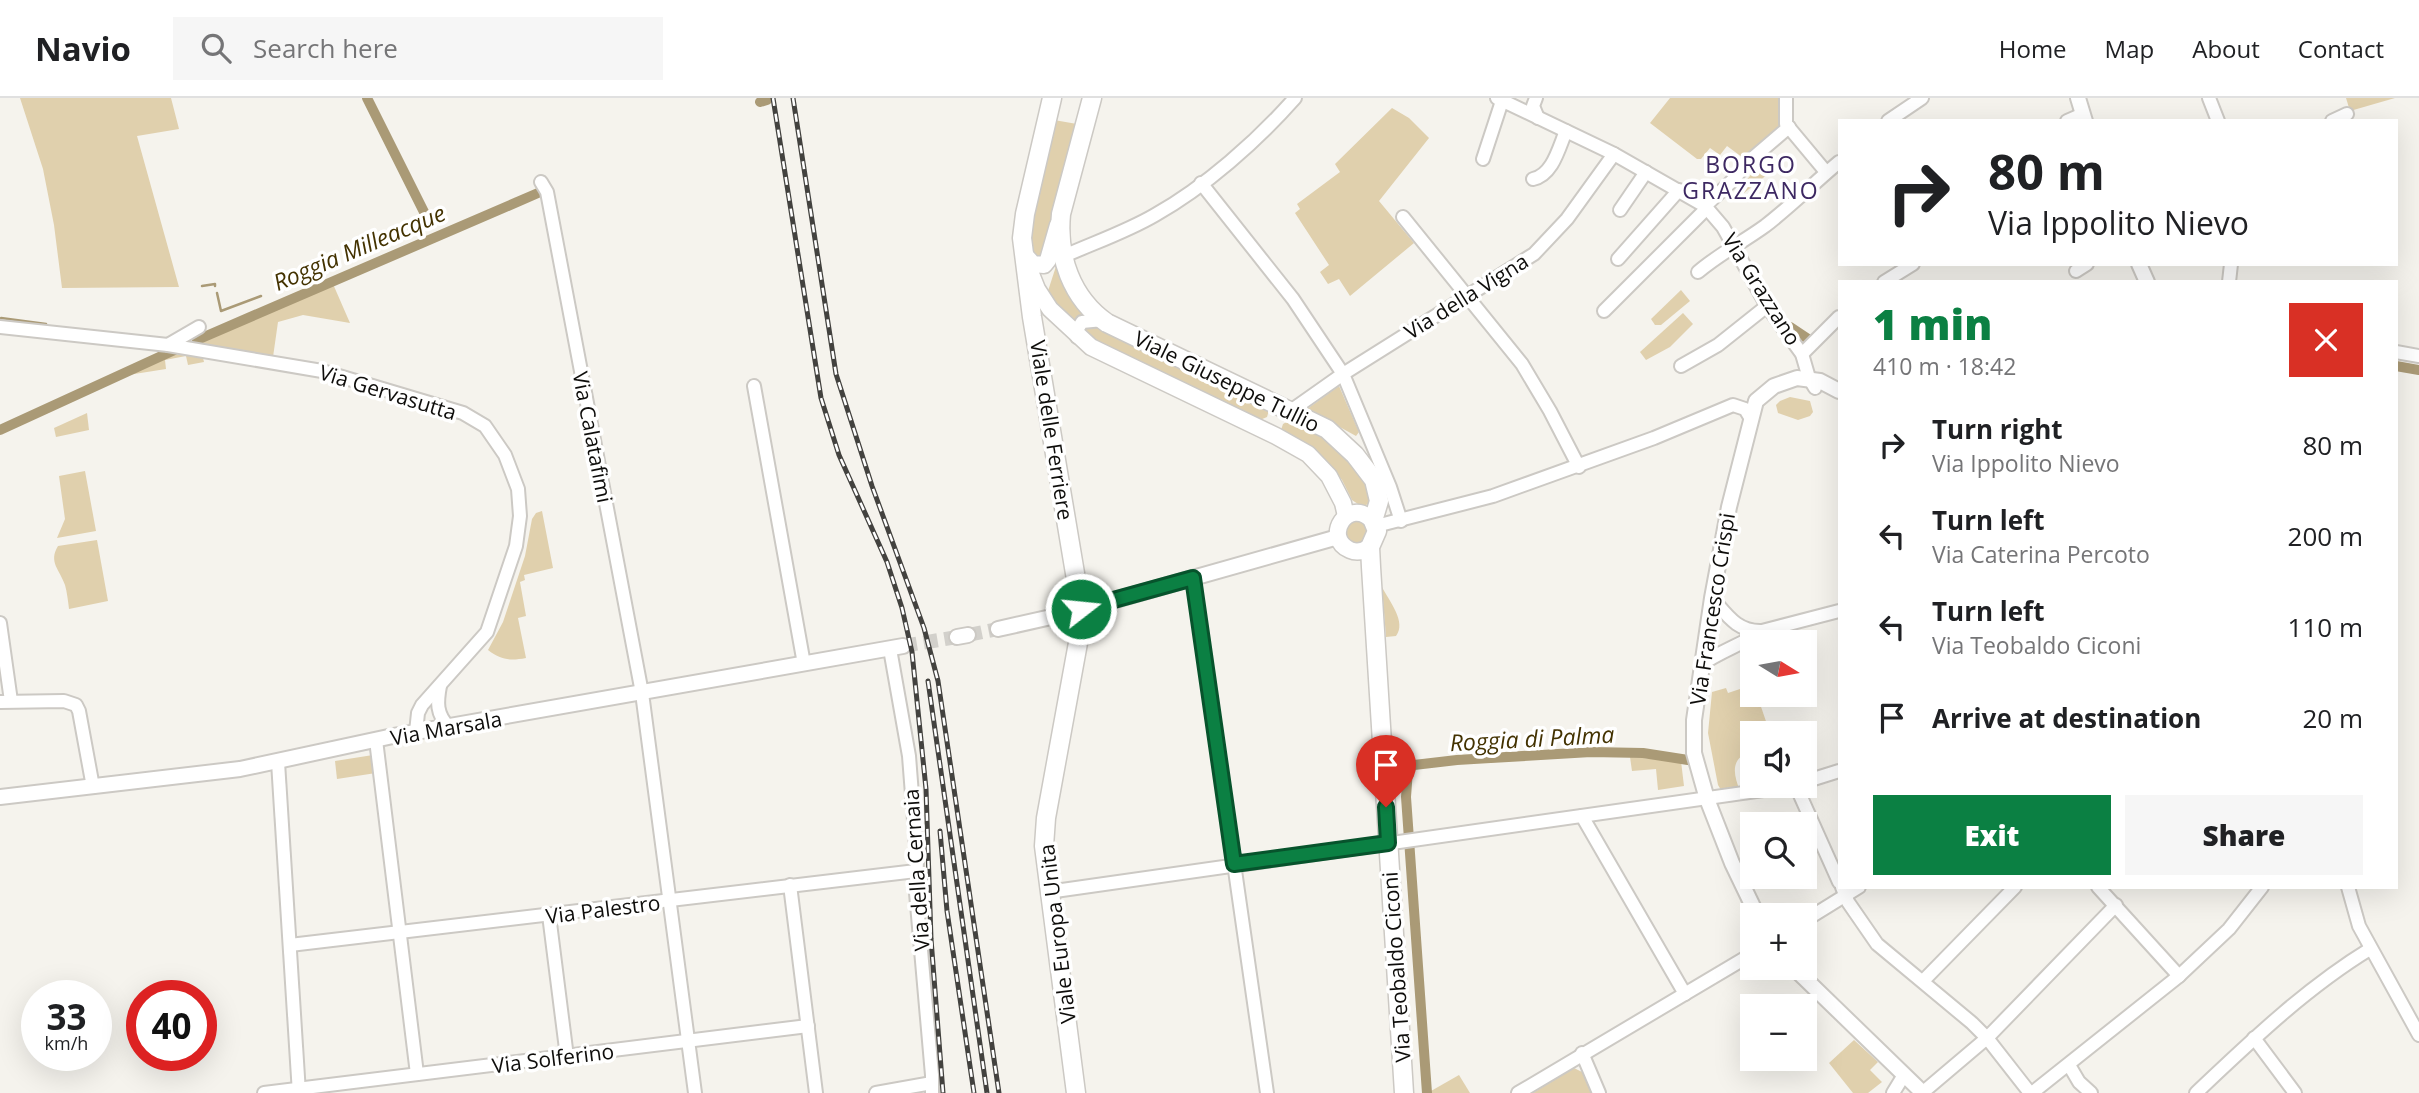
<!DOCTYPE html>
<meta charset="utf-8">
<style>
:root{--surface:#fff;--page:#f6f6f6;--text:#202124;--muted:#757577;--line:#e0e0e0;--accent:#0b8043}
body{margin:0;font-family:"Open Sans",sans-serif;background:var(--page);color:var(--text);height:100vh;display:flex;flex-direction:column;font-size:26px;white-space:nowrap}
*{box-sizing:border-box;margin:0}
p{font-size:23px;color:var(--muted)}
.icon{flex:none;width:38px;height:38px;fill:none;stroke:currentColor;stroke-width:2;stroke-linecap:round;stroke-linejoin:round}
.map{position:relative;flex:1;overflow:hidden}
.panel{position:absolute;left:1838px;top:182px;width:560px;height:609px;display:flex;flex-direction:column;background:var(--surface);border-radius:0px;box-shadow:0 7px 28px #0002}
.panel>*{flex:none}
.guide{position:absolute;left:1838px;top:21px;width:560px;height:147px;border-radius:0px;box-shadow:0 7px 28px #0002;background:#fff;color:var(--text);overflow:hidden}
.needle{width:46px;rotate:101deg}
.buttons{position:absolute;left:1740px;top:532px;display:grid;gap:14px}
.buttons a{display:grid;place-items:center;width:77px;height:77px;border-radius:0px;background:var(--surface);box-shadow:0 7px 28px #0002;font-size:35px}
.speed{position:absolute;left:21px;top:882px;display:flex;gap:14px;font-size:35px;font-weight:700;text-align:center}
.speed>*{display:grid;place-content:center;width:91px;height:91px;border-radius:50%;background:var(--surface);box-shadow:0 7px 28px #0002;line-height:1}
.speed small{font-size:18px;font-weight:400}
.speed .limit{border:10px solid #d22;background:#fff;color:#111}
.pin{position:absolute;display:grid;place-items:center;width:60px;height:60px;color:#fff;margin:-72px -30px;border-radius:50% 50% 50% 0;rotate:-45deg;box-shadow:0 0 7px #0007}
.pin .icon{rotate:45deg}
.me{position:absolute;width:77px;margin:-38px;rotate:74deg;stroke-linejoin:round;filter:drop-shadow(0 0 5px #0008)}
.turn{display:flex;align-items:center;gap:24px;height:147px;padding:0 35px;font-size:32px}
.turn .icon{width:91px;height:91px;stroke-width:2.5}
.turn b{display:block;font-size:49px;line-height:60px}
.round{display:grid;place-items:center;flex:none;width:74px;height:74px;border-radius:0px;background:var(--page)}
.headline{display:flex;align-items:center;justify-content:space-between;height:119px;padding:0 35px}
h1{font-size:42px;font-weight:800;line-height:52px;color:var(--accent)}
.primary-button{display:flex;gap:14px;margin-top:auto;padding:14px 35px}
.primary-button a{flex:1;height:80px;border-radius:0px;background:var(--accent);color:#fff;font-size:28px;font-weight:800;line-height:80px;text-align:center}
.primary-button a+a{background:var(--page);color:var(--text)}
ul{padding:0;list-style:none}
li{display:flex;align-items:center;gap:21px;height:91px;padding:0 35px}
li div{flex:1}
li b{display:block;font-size:26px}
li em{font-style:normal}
header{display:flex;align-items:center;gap:42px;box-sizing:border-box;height:98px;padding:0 35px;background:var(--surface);border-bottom:2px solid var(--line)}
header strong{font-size:33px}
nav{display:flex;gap:38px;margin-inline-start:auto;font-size:24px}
.search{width:490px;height:63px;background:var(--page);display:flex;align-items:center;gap:18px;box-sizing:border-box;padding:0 24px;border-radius:0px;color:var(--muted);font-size:26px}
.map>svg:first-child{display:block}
.green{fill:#e0d0ad}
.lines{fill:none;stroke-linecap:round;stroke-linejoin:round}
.stream{stroke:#aa9a76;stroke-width:2.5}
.canal{stroke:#aa9a76;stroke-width:10}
.tertiary-tunnel{stroke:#d2d0cb;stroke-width:14;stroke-dasharray:14 7;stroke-linecap:butt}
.minor-casing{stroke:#ccc9c4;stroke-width:16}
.tertiary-casing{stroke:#ccc9c4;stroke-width:18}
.secondary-casing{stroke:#ccc9c4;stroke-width:19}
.primary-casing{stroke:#ccc9c4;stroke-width:21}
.minor{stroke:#fff;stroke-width:12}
.tertiary{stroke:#fff;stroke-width:14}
.secondary{stroke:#fff;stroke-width:16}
.primary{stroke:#fff;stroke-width:18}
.rail-casing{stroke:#43423f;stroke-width:5}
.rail{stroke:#fff;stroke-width:2.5;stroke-dasharray:8;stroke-linecap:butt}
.route-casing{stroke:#07532c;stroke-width:18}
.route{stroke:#0b8043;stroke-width:12}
.labels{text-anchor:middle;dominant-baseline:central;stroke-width:7;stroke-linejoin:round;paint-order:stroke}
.street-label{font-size:21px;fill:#0e0d0b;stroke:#fff}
.neighbourhood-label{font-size:23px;letter-spacing:2px;fill:#3d2862;stroke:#fff}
.water-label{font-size:23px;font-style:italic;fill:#433201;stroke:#fff}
</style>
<header>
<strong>Navio</strong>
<div class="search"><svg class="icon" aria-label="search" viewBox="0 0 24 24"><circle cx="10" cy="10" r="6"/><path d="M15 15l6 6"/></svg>Search here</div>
<nav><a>Home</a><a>Map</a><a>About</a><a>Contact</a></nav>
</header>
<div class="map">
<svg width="2419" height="995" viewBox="0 0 2419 995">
<rect width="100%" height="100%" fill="#f5f3ed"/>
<g class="green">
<polygon points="20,0 171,0 179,31 137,38 179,189 62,190 54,127 43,71"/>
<polygon points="1670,0 1782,0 1780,34 1746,62 1727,48 1720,57 1710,50 1701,61 1697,61 1650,25"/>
<polygon points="2346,0 2395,0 2350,13"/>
<polygon points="1392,10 1409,20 1429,40 1379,103 1414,145 1350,198 1339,181 1328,186 1320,174 1329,167 1295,115 1300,111 1297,106 1340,74 1335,66"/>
<polygon points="1054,22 1077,26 1042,163 1032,156 1030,128"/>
<polygon points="1767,64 1773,72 1744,95 1740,90 1754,73"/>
<polygon points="1059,159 1090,218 1072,228 1050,200 1048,193"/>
<polygon points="333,186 350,225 303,217 278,224 273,259 199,248 197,244"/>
<polygon points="1681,192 1690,203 1661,227 1655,227 1651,221"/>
<polygon points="1683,215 1693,226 1670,249 1646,262 1640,254"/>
<polygon points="1092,225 1269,312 1267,319 1260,322 1108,250 1086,238 1085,229"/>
<polygon points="174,256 203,260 204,264 188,267 186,258 165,262 166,271 128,277"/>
<polygon points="1339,288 1359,334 1356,338 1307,311"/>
<polygon points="1790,299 1810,303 1813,314 1810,318 1798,322 1778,315 1776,307 1780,303"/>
<polygon points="87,315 89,332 56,339 54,330"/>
<polygon points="1292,321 1322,335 1360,369 1373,398 1370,406 1361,408 1352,402 1342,382 1334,372 1281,332 1283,326"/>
<polygon points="85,373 96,433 57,440 65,421 59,378"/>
<path d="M 542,413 L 553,470 L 524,477 L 525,482 L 520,484 L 526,518 L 518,520 L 526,560 C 510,563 501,562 488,552 L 503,524 L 525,458 L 532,421 L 536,415 Z"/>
<circle cx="1357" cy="434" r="12"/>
<path d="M 97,442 L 108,503 L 69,511 C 68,503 67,494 65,487 C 60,472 48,464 58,448 Z"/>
<path d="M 1382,489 C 1389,503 1407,524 1396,538 L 1386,539 Z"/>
<path d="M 1752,587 L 1752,597 L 1757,597 L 1770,635 L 1752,635 L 1752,653 C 1730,660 1733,675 1740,693 L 1721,692 L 1718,687 L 1708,635 L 1712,594 L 1726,590 L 1728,595 Z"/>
<polygon points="373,657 376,675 337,681 335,663"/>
<polygon points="1630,659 1681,663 1684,688 1658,692 1656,671 1632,673"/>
<polygon points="1854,942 1878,964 1870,972 1882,984 1868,995 1853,995 1829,965"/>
<polygon points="1574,970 1584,975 1592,995 1533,995"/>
<polygon points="1459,977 1470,995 1431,995 1431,993"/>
</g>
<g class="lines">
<g class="stream">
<polyline points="202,188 215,186 215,188"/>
<polyline points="217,195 221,213 261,198"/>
<polyline points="1,220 46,226"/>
</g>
<g class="canal">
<polyline points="367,0 428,122"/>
<polyline points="760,4 767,2"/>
<polyline points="1790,229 1808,241"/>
<polyline points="197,242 538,95"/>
<polyline points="2396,268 2419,272"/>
<polyline points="0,332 181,249"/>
<polyline points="1427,995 1406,699 1408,672 1414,667 1457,662 1591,654 1643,655 1688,662"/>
</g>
<g class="tertiary-tunnel">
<polyline points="968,537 998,531"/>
<polyline points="903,548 957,539"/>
</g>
<defs>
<g id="minor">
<polyline points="1497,0 1614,56 1705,108 1723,129 1767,208 1802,256 1809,280 1815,290"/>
<polyline points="1536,0 1533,8 1538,20"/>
<polyline points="1786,0 1786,26 1826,74"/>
<polyline points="2209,0 2218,23"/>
<polyline points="1888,23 1922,0"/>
<polyline points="2067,23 2083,16"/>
<polyline points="2332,23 2347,16"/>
<polyline points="1483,61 1502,3"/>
<path d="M 1533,81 C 1553,77 1559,49 1566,33"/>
<polyline points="541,84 547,94 642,595 695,995"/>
<polyline points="1201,85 1293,201 1343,276 1390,389 1401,423"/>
<polyline points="1705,108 1733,82 1748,64 1789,29"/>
<polyline points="1620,112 1646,74"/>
<polyline points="1403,119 1522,266 1550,313 1579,369"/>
<path d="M 1062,159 C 1093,145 1126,134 1155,117 C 1205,89 1257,43 1295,0"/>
<polyline points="1618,161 1679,92"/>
<polyline points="2076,173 2087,166"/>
<path d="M 1698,174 C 1719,156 1743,144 1765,128 C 1791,108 1814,85 1839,64"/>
<polyline points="1884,184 1913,166"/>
<polyline points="2229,184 2231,166"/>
<polyline points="1604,213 1707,110"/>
<polyline points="0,229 168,247 322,273 463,315 485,328 505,357 518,391 520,418 516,448 487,534 422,607 418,615 416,634"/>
<polyline points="1077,239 1077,232 1082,224 1103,222"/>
<polyline points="168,247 199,229"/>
<polyline points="2396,254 2419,258"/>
<polyline points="1802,256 1839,219"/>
<polyline points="1681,268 1718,247 1767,208"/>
<polyline points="754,288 804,566"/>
<polyline points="1292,312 1343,276 1534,156 1567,121 1614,56"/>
<polyline points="1376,428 1493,398 1654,340 1733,307 1745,311 1751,321"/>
<polyline points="1193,480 1267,995"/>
<path d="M 1712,500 C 1727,517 1737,534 1762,533 L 1839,513"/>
<polyline points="0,525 11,603"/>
<polyline points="890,551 909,658 917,761 916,795 932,977 932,995"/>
<path d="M 1702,566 C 1721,553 1743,546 1762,533"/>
<path d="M 440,588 C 437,604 436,616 449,629"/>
<polyline points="0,604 64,603 76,607 79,613 93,689"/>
<polyline points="376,642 417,976"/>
<polyline points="278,664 299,995"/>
<polyline points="1804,684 1839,673"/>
<polyline points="1796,688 1839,784"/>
<polyline points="1582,718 1685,896"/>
<polyline points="790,787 816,995"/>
<polyline points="1842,789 1848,804 1877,846 1972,925 1987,940 2030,995"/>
<polyline points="2098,789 2179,878"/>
<polyline points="2348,789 2359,828 2419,937"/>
<polyline points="1048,794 1792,688"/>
<polyline points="549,817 567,959"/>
<polyline points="1804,823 1859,789"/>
<polyline points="290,847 916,773"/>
<polyline points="1923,883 2015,789"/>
<polyline points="2254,940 2295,995"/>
<polyline points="1582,955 1599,995"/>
<polyline points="2069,967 2079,984 2091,995"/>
<polyline points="264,995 808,928"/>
<polyline points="876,995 932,985"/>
<polyline points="1518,995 1752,856"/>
<polyline points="1893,995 1904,977"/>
<polyline points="1922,995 1987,940 2116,807"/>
<polyline points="2032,995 2179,878 2229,831 2262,789"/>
<path d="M 2196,995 C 2251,943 2306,890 2370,851"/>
</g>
<g id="tertiary">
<polyline points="2078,0 2085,23"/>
<polyline points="2139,166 2147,184"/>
<polyline points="998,531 1069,515 1338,439"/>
<polyline points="957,539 968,537"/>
<polyline points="0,699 240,671 393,638 903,548"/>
<polyline points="1757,817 1732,765 1707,701 1694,655 1694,622 1712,500 1729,409 1756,303 1774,288 1797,280 1820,283 1839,293"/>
<polyline points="1794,870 1923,995"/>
</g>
<g id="secondary">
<polyline points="1024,156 1033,166 1044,167 1048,162 1058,127"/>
<polyline points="1029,171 1037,191 1050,211 1091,249 1276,338 1308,356 1329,378 1343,405 1346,418"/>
<path d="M 1370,449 C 1364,453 1357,455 1350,452 C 1322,440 1348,397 1373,423"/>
</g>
<g id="primary">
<polyline points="1052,0 1025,116 1022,140 1032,219 1081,511 1082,523 1046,720 1044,748 1076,995"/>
<path d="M 1092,0 L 1061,116 C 1057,158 1071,200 1107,225 L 1327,331 L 1355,357 L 1374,382 L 1379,403 L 1373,423 L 1377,433 L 1370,449 L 1371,469 L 1404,995"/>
</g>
</defs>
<use href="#minor" class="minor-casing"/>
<use href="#tertiary" class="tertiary-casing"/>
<use href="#secondary" class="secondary-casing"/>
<use href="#primary" class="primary-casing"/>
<use href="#minor" class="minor"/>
<use href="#tertiary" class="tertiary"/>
<use href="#secondary" class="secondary"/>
<use href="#primary" class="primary"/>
<defs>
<g id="rail">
<polyline points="773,0 821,300 839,357 887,464 902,510 912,554 926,691 931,841 943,995"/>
<polyline points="793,0 836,276 872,388 924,530 938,583 999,995"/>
<polyline points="928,583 987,995"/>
<polyline points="940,733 947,813 974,995"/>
</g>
</defs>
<use href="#rail" class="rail-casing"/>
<use href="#rail" class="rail"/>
</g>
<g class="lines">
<defs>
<polyline id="route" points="1081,511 1193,480 1234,766 1388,745 1386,709"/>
</defs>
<use href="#route" class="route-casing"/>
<use href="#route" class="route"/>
</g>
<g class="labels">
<g class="street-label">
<text transform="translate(1762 191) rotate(58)">Via Grazzano</text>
<text transform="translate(1466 198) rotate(-32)">Via della Vigna</text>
<text transform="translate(1227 283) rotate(26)">Viale Giuseppe Tullio</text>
<text transform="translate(388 294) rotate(17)">Via Gervasutta</text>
<text transform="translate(1052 332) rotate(81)">Viale delle Ferriere</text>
<text transform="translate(593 339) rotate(79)">Via Calatafimi</text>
<text transform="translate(1712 511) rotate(-81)">Via Francesco Crispi</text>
<text transform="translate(446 630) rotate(-10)">Via Marsala</text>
<text transform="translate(916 772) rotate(-94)">Via della Cernaia</text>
<text transform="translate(603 811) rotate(-7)">Via Palestro</text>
<text transform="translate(1057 836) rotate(-97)">Viale Europa Unita</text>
<text transform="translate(1396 869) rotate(-94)">Via Teobaldo Ciconi</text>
<text transform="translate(553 960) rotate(-7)">Via Solferino</text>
</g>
<g class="neighbourhood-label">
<text x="1751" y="66">BORGO<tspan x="1751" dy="26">GRAZZANO</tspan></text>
</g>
<g class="water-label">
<text transform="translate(359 149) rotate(-23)">Roggia Milleacque</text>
<text transform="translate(1532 640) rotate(-3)">Roggia di Palma</text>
</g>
</g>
</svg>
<div class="buttons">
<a><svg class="needle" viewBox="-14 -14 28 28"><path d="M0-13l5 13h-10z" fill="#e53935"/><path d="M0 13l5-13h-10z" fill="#757577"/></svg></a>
<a><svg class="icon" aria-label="sound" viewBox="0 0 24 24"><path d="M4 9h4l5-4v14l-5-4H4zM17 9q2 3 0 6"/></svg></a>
<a><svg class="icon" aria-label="search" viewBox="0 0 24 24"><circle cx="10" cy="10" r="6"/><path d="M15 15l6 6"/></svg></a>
<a>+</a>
<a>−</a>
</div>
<div class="speed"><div>33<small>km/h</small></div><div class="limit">40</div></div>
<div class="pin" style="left:1386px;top:709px;background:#d93025"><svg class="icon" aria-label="arrive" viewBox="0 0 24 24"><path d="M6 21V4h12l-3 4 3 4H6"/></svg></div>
<svg class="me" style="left:1081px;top:511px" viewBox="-20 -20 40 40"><circle r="17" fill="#0b8043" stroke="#fff" stroke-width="3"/><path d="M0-11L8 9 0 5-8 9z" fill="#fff"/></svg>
<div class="guide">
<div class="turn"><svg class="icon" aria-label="right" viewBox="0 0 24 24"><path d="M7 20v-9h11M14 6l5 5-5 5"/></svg><div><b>80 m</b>Via Ippolito Nievo</div></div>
</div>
<section class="panel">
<div class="headline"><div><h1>1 min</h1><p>410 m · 18:42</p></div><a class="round" style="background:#d93025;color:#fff"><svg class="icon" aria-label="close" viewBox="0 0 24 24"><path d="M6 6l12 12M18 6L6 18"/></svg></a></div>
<ul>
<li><svg class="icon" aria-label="right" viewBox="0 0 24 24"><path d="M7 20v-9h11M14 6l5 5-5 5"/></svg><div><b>Turn right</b><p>Via Ippolito Nievo</p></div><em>80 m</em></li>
<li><svg class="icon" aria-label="left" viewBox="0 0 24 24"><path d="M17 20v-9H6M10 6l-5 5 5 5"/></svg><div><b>Turn left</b><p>Via Caterina Percoto</p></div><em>200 m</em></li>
<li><svg class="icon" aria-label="left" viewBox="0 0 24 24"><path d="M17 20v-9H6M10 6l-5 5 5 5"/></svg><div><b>Turn left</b><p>Via Teobaldo Ciconi</p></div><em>110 m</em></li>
<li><svg class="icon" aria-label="arrive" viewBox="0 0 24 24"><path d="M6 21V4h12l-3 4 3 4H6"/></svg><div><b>Arrive at destination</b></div><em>20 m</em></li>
</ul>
<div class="primary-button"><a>Exit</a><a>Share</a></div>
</section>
</div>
